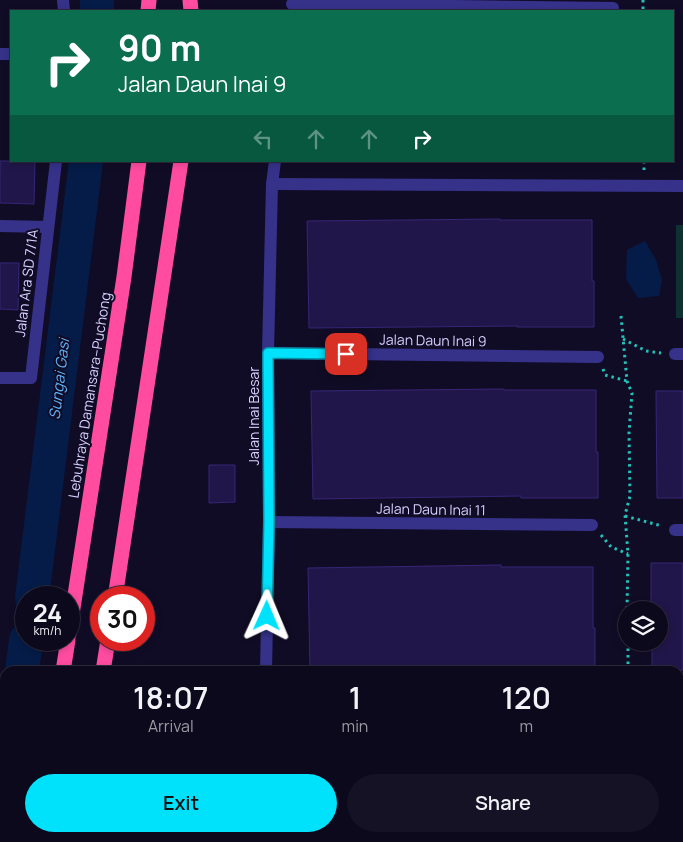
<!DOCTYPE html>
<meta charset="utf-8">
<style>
:root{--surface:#0d091c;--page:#161225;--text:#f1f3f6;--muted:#9a9aa3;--line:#2d2a3b;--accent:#00e2fc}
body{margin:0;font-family:Manrope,sans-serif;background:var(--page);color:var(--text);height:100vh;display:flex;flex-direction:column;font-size:19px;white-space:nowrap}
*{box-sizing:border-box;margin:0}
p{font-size:16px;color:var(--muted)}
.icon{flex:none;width:28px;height:28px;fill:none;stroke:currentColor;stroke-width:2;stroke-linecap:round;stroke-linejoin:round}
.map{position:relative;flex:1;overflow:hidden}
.sheet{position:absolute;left:0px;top:666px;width:684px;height:176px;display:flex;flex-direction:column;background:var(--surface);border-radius:15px 15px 0 0;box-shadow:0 2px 8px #0003,0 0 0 1px var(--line)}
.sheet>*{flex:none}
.hud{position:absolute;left:10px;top:10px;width:664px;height:152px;border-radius:0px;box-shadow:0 2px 8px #0003,0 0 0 1px var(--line);background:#0b6e4f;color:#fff;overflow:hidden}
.tools{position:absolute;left:618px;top:601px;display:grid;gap:10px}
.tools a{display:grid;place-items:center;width:50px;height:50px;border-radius:50%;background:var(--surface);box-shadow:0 2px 8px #0003,0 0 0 1px var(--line);font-size:25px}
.speed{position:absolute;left:15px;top:586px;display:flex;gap:10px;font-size:25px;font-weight:700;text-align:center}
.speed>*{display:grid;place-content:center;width:65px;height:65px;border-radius:50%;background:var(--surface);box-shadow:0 2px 8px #0003,0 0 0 1px var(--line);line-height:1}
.speed small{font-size:12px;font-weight:400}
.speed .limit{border:8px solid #d22;background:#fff;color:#111}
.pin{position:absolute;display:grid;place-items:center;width:42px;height:42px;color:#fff;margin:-21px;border-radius:10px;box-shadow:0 2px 8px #0006}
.me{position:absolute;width:55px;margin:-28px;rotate:1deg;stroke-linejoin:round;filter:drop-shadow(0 0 4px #0008)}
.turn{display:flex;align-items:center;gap:18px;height:105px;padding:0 25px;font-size:22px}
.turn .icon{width:65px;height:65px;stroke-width:2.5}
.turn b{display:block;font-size:35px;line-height:42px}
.lanes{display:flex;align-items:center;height:48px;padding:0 25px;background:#0003;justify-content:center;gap:25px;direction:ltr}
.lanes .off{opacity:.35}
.eta{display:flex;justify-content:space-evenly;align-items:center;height:85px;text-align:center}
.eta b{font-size:30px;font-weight:600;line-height:35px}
.action{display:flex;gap:10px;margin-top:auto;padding:10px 25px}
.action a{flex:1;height:58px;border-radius:30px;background:var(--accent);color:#111;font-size:20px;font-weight:600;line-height:58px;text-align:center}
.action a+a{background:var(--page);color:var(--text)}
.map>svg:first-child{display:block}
.green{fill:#0f3130}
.water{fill:#041c47}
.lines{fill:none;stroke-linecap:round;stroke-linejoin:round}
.river{stroke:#041c47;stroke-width:34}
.building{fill:#211649;stroke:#362677}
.path{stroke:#22c2b9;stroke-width:3;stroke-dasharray:2.5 4;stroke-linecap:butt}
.street{stroke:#36328a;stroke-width:12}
.highway{stroke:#ff4ca1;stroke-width:15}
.route-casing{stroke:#0093a4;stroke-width:12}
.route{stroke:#00e2fc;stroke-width:9}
.labels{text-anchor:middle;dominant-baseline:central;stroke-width:4;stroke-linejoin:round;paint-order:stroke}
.street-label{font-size:14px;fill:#d7d1ff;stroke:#110c26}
.water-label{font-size:15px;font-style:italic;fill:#5fb5ff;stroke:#110c26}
</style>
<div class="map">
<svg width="683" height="842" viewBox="0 0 683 842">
<rect width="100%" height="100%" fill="#110c26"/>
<rect class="green" x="676" y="225" width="7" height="93"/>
<polygon class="water" points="645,241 656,260 662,280 659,296 638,298 626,279 627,250"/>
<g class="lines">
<g class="river">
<polyline points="97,11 97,0"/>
<polyline points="32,598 86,161"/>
<polyline points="22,671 26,640"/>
<polyline points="0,839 5,802"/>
</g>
</g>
<g class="building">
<polygon points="0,161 35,161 34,204 0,203"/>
<polygon points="500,219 500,220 592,220 592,281 594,281 594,327 517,327 517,326 309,328 307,221"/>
<polygon points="0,263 19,263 18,310 0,309"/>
<polygon points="504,389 504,390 596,390 596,452 598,452 598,498 521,498 521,496 313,499 311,391"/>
<polygon points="656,391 683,391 683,498 657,498"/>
<polygon points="209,465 235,465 235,502 209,503"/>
<polygon points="651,563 683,563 683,670 652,670 652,642 659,642 659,609 651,609"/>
<polygon points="501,565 501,567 593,567 593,628 595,628 595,671 310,671 308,568"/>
</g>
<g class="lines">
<g class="path">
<polyline points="643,0 643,11"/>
<polyline points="644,161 644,171"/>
<polyline points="621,316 627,381 632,393 629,433 630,496 625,515 628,554 627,610"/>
<polyline points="623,339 646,351 661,353"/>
<polyline points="603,369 605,375 627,381"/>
<polyline points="625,516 662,526"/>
<polyline points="601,535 611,547 628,554"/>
<polyline points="628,642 628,671"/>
<polyline points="622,842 623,838"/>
</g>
<g class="street">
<polyline points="63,0 64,11"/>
<polyline points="292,4 613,8"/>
<polyline points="0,54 11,54"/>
<polyline points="272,184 683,186"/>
<polyline points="0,226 48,227"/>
<polyline points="268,353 598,357"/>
<polyline points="675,354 683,354"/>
<polyline points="0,378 31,378 56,161"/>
<polyline points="269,522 592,525"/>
<polyline points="675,530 683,530"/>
<polyline points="266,671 269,522 268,353 272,184 275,161"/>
<polyline points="679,702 683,702"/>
<polyline points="247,842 248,838"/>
</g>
<g class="highway">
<polyline points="190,0 191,11"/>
<polyline points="148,11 149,0"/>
<polyline points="115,598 181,161"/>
<polyline points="69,634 124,277 139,161"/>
<polyline points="63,671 68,640"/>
<polyline points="103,671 108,640"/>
<polyline points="37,842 37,838"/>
<polyline points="77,842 78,838"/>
</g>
</g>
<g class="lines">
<defs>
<polyline id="route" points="267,616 269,522 268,353 346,354"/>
</defs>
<use href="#route" class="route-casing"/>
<use href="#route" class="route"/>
</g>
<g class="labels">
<g class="street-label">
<text transform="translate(26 283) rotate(-83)">Jalan Ara SD 7/1A</text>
<text transform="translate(433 340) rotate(1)">Jalan Daun Inai 9</text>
<text transform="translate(89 395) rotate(-81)">Lebuhraya Damansara–Puchong</text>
<text transform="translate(253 416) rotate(-90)">Jalan Inai Besar</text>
<text transform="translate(431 509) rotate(1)">Jalan Daun Inai 11</text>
</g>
<g class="water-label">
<text transform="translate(59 379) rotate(-83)">Sungai Gasi</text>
</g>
</g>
</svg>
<div class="tools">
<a><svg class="icon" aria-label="layers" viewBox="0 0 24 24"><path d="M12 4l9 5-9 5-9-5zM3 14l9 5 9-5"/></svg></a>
</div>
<div class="speed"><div>24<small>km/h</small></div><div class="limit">30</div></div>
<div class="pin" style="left:346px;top:354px;background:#d93025"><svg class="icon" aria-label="arrive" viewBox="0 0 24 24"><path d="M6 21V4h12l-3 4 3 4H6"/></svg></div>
<svg class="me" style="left:267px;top:616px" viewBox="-20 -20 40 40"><path d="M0-17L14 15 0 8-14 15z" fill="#00e2fc" stroke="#fff" stroke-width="4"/></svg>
<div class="hud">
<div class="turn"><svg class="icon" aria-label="right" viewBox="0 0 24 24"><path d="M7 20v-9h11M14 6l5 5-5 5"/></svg><div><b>90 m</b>Jalan Daun Inai 9</div></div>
<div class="lanes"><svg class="icon off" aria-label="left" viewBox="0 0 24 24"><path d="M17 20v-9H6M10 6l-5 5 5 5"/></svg><svg class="icon off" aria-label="ahead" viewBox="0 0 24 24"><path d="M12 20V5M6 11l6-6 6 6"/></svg><svg class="icon off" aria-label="ahead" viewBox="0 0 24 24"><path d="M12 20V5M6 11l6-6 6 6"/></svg><svg class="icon" aria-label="right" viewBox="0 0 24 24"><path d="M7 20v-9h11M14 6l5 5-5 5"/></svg></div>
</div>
<section class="sheet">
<div class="eta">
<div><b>18:07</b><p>Arrival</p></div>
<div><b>1</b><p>min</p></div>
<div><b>120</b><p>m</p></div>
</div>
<div class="action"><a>Exit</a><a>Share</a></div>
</section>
</div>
